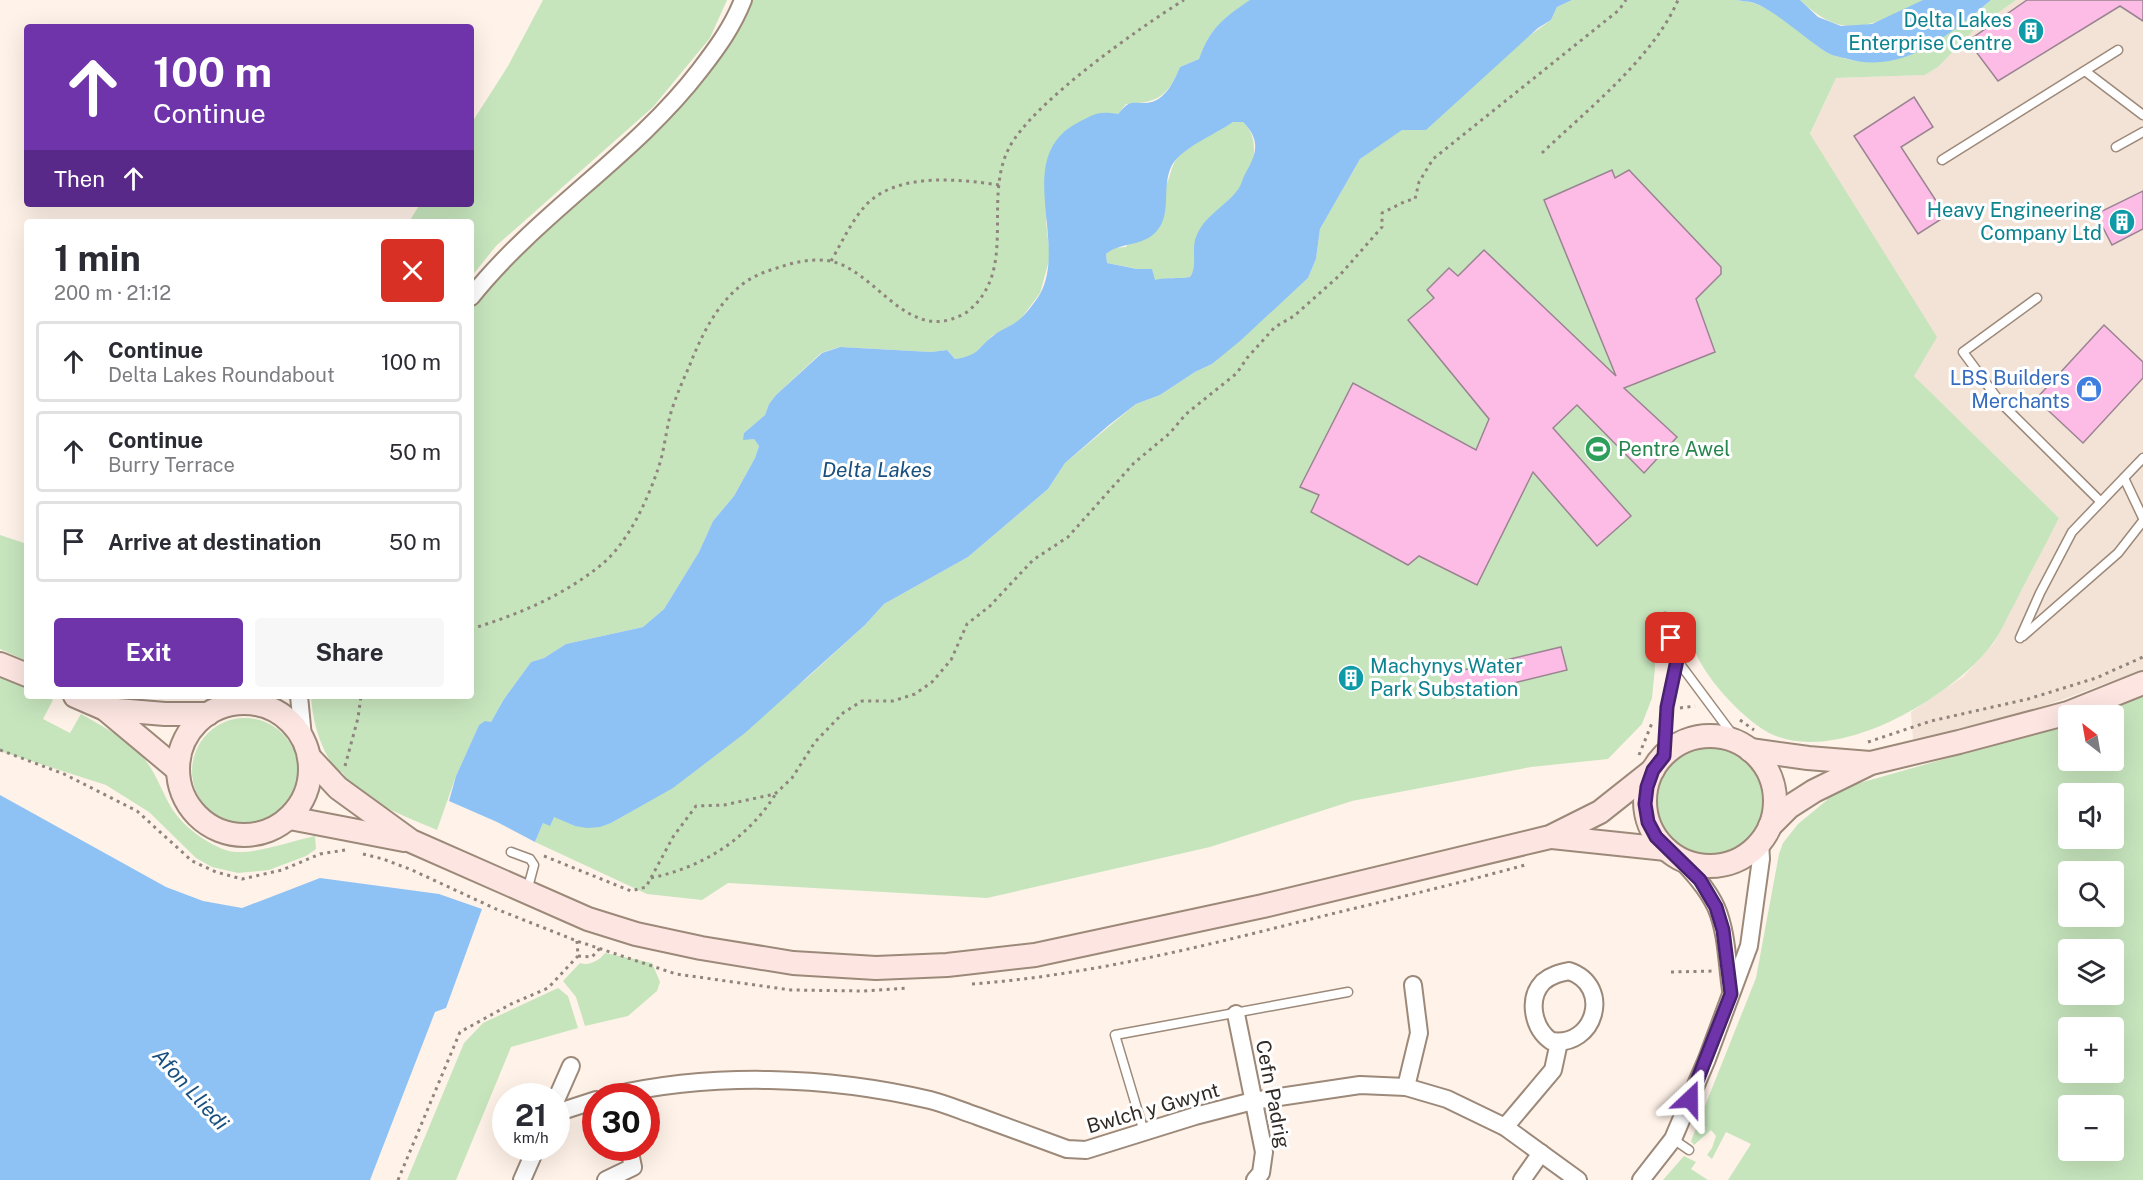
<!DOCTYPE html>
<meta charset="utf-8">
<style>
:root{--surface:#fff;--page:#f7f7f7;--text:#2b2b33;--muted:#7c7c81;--line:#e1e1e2;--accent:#6f34aa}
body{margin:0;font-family:"Public Sans",sans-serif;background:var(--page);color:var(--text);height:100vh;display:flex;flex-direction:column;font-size:22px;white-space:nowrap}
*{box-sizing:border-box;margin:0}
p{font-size:20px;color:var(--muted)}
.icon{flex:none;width:33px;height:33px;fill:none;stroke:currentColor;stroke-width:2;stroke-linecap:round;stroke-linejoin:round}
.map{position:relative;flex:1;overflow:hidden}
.details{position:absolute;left:24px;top:219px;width:450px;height:480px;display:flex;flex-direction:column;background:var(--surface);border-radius:6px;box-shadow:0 6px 24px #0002}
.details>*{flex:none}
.banner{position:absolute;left:24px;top:24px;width:450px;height:183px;border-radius:6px;box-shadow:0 6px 24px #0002;background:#6f34aa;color:#fff;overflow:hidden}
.needle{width:39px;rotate:329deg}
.controls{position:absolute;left:2058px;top:705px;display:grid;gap:12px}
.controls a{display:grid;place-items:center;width:66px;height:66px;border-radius:6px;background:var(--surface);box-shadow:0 6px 24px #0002;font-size:30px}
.speed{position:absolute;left:492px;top:1083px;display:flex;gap:12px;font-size:30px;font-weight:700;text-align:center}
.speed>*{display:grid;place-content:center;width:78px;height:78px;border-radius:50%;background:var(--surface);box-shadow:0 6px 24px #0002;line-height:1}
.speed small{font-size:15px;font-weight:400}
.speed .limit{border:9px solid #d22;background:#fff;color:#111}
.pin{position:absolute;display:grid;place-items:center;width:51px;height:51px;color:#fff;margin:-26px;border-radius:12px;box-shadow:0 3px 9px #0006}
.me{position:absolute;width:66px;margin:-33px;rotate:23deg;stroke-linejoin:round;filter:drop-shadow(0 0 4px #0008)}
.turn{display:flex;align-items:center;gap:21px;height:126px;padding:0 30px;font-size:27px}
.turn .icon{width:78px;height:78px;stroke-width:2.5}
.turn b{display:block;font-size:42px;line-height:51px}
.then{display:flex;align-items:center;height:57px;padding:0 30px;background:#0003;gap:12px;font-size:22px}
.round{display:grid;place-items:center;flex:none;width:63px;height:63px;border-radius:6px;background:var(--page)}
.headline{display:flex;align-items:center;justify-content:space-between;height:102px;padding:0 30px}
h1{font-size:36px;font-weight:700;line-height:45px}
.action{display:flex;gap:12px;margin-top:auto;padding:12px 30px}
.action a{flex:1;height:69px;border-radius:6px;background:var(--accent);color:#fff;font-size:24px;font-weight:700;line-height:69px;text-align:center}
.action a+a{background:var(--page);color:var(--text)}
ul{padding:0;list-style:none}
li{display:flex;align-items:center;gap:18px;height:81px;margin:0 12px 9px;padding:0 18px;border:3px solid var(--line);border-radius:6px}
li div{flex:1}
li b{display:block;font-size:22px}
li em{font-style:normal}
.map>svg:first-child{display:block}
.built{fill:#f3e2d6}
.green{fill:#c6e5bd;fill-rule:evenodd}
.water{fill:#8ec2f5;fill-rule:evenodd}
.building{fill:#fdbce5;stroke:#9a8491;stroke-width:1.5}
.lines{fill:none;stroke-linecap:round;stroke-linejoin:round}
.service-casing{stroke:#9c8979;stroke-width:11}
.minor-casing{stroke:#9c8979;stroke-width:20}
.secondary-casing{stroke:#9c8979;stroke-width:26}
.path{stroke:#8f857d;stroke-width:3;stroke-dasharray:3 4.5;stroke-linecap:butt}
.service{stroke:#fff;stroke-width:8}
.minor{stroke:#fff;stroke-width:16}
.secondary{stroke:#fde6e2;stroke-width:22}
.route-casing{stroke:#48226e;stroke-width:15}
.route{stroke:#6f34aa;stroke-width:10}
.labels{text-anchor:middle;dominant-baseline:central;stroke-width:6;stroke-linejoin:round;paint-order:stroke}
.culture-label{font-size:20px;fill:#0d838f;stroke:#fff;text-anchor:end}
.shop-label{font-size:20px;fill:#366cbe;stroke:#fff;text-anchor:end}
.leisure-label{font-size:20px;fill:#27864d;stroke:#fff;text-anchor:start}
.street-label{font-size:20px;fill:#322a24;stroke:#fff}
.water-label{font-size:21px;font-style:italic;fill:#19507f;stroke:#fff}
</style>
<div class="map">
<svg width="2143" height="1180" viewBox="0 0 2143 1180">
<rect width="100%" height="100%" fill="#fff2e8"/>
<polygon class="built" points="2016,0 2143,0 2143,670 2016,716 1913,739 1911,712 1963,677 1994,643 2059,518 1914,376 1810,135 1836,78 1925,75 1938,67 1974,30"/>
<g class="green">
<polygon points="543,0 727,0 710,38 653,107 496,246 471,277 471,222 409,222 420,204 471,204 471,124 508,66"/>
<path d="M 753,0 L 1251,0 C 1223,18 1210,28 1199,59 L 1180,67 C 1168,96 1158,103 1126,104 L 1118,114 L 1046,221 L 1050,257 L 1040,293 L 1020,320 L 992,336 L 972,356 L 955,359 L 947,350 L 931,352 L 839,347 L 821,353 L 776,395 L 769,404 L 765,415 L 744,433 L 754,439 L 759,446 L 755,458 L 734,496 L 713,521 L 699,552 L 664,609 L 643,627 L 566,644 L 544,658 L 531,662 L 504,699 L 491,722 L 479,725 L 456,776 L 437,830 C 408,817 357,800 342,772 L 339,774 C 321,750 313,726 311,696 L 471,696 L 471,307 L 491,282 L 562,210 L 662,125 L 715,62 Z"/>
<path d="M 1572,0 L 1735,0 C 1741,1 1748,1 1753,3 C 1773,8 1808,40 1826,52 C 1831,55 1837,56 1843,58 C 1898,74 1951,34 1991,0 L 2016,0 L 1974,30 L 1938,67 L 1925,75 L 1836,78 L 1810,134 L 1937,337 L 1914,376 L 2059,518 C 2044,548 2028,577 2013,607 C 2006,619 2001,632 1993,643 C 1953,698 1823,776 1758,726 C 1735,709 1711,683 1698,658 C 1691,644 1687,629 1681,615 L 1654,622 L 1655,668 L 1652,698 L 1642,724 L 1608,759 L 1531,767 L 1352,801 L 1210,847 L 987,898 L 728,883 L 702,900 L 647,894 L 535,842 L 543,823 L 554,816 L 575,826 L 611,823 L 642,805 L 807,678 L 865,625 L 884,604 L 968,557 L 1048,489 L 1065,463 L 1136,404 L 1160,395 L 1195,372 L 1212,364 L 1308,278 L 1316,259 L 1320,229 L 1360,159 L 1551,20 L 1557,7 Z"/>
<path d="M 1800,0 L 1923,0 C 1915,7 1903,10 1894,15 C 1853,33 1832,30 1800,0 Z"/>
<path d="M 1233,122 L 1243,122 C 1255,134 1255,146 1253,163 L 1190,277 C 1177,279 1166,277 1154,281 L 1152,269 L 1138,269 L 1107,263 L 1106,254 L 1113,248 L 1126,247 C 1139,227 1153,208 1165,187 C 1171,177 1170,167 1178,157 C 1190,144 1217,132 1233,122 Z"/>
<polygon points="0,535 27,544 27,661 0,649"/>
<path d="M 0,676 L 27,688 L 27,696 L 45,696 L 53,700 L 43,719 L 70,733 L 81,714 C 102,726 124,737 141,755 C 155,770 161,790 171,807 C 182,826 208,845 229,851 C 251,856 292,841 315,836 L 316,849 L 306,856 L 269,870 L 238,873 L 212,867 L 196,858 L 149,812 L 106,785 L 0,751 Z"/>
<path d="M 2143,693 L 2143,1180 L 1728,1180 L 1751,1144 L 1726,1132 L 1712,1159 L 1707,1155 L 1712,1148 L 1716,1136 L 1711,1130 L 1694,1145 L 1691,1141 L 1756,978 L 1779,854 L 1783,843 L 1798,824 L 1827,800 L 1826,795 L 1842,788 L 2068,724 L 2068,760 L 2114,760 L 2114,716 L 2089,715 ZM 2068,794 L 2114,794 L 2114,838 L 2068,838 ZM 2068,872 L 2114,872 L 2114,916 L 2068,916 ZM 2068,950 L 2114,950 L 2114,994 L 2068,994 ZM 2068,1028 L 2114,1028 L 2114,1072 L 2068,1072 ZM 2068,1106 L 2114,1106 L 2114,1150 L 2068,1150 Z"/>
<circle cx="245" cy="771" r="53"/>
<circle cx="1709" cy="802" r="56"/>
<path d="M 605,953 L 652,963 L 660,982 L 657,991 L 628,1016 L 585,1026 L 576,997 L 563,981 L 580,963 C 589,966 599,961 605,953 Z"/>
<polygon points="558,988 568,996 578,1028 511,1047 456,1180 407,1180 464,1043 483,1023"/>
<polygon points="1684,1156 1696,1162 1691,1169 1708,1180 1663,1180"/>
</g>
<g class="water">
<path d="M 1250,0 L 1572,0 L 1557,7 L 1551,20 L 1538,28 L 1426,130 L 1402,130 L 1360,159 L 1320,229 L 1316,259 L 1308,278 L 1240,341 L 1212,364 L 1195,372 L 1160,395 L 1136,404 L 1109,425 L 1065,463 L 1048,489 L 968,557 L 884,604 L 865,625 L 745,733 L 673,788 L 611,823 L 600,827 L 587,828 L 575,826 L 554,817 L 550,826 L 543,823 L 535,842 L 497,822 L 449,801 L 456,776 L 479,725 L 485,721 L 491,722 L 504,699 L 531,662 L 544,658 L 566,644 L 643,627 L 664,609 L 699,552 L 713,521 L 734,496 L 755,458 L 759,446 L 754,439 L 743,440 L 744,433 L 765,415 L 769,404 L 776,395 L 822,353 L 840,347 L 931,352 L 947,350 L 955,359 C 980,355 976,349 993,336 C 1001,329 1012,326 1020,319 C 1027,313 1035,302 1040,294 C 1069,242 1011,156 1079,122 C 1096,113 1099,111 1118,114 C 1130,100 1129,103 1146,103 C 1165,102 1174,81 1180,67 L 1199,59 C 1210,28 1223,18 1250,0 ZM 1233,122 L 1243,122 C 1262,141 1256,155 1244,176 C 1242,181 1240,188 1236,192 C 1223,208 1204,216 1196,237 C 1191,249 1198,266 1190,277 C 1178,279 1167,277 1155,280 L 1152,269 L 1137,269 L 1107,263 L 1106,254 C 1120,242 1140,247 1155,233 C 1173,215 1161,189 1171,167 C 1179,149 1216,134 1233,122 Z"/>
<path d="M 1735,0 L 1800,0 L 1818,17 L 1841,26 L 1872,24 L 1923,0 L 1991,0 C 1952,33 1903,75 1848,59 C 1841,57 1832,56 1826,52 C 1807,40 1773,9 1754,3 C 1748,1 1741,1 1735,0 Z"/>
<polygon points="0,795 166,887 203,901 242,908 320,878 439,894 482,909 446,1008 435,1012 370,1180 0,1180"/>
</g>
<g class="building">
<polygon points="2027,0 2143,0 2143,21 2120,6 1998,81 1968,41"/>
<polygon points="1914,97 1933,127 1901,147 1946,216 1918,234 1854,136"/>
<polygon points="1612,170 1615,178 1629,170 1721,267 1721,274 1696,299 1715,352 1624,388 1677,437 1644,473 1577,405 1553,428 1631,516 1597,546 1533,472 1477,585 1419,556 1408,565 1311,512 1319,495 1300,487 1353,383 1476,450 1489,419 1408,320 1434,298 1427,290 1449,268 1458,276 1484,250 1616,376 1544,200"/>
<polygon points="2143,191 2143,229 2112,245 2096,214"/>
<polygon points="2104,325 2143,362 2143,378 2083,443 2036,399"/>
<polygon points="1561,647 1567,670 1452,698 1446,674"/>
</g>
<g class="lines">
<defs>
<g id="service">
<polyline points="2085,71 2143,115"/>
<polyline points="2116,147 2143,132"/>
<polyline points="1942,160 2118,50"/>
<polyline points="2037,298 1963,352 2000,402 2101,502"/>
<polyline points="2124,478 2143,518"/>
<polyline points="1665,617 1677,660 1738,742"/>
<polyline points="2023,636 2118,553 2143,521"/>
<polyline points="2020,638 2040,593 2072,532 2143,458"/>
<polyline points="1664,755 1667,707 1677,660"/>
<polyline points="511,852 530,859 534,865 527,891"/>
<polyline points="1144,1132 1115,1035 1348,992"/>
<polyline points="1673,1139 1689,1150"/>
</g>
<g id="minor">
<path d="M 471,297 C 539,212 634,156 700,70 C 717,48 733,26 743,0"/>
<polyline points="299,696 303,737"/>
<polyline points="228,705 237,696"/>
<path d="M 1679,858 C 1693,873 1707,888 1716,907 C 1727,932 1727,963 1731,990"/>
<path d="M 1569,971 C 1613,986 1595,1048 1551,1041 C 1533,1028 1527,999 1543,982 C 1551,975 1560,973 1569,971 Z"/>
<polyline points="1236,1014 1264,1152 1261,1173 1255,1180"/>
<polyline points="1406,1087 1419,1033 1413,985"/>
<path d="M 610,1096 C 713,1072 827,1076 930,1100 C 946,1104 962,1111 977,1116 C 1007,1127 1037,1138 1067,1149 L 1086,1150 L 1195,1116 L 1253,1101 L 1360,1085 L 1406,1087 L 1447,1099 L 1505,1127 L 1578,1180"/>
<polyline points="556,1100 571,1066"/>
<polyline points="556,1113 596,1100"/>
<polyline points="1505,1127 1553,1070 1559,1042"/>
<polyline points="522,1180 536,1148"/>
<polyline points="606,1180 633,1167 629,1148"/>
<polyline points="1522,1180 1541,1153"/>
<polyline points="1641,1180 1673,1139 1707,1059 1749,946 1761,859 1760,843"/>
</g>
<g id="secondary">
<polyline points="0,664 27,675"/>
<polyline points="75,696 105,709 178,770"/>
<circle cx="244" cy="769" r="66"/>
<polyline points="105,709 165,714 208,714"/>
<circle cx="1710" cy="801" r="65"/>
<polyline points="1750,750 1808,758 1870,763"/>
<polyline points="310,758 338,788 411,841 588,919 636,934 701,948 793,963 876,968 947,965 1035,955 1263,906 1550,837 1600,812 1653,770"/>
<polyline points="290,818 404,840"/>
<polyline points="1770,826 1789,807 1814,791 1871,763 1959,742 2068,713 2143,683"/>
<polyline points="1552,837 1666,849"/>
</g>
</defs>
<use href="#service" class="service-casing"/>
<use href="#minor" class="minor-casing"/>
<use href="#secondary" class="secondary-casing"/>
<g class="path">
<path d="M 1542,153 C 1587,110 1654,57 1678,0"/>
<path d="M 831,261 C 842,242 851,222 865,206 C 896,172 958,179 999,185"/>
<path d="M 471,629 C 517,615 563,596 601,565 C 628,543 647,501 658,469 C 665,449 666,428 672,409 C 677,394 683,380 689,367 C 701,336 717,303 744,283 C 755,275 767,271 780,267 C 795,262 813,258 830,261 C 874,270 903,335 952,319 C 957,317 963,315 967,312 C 1019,271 982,200 1009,148 C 1032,103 1139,28 1184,0"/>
<polyline points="1680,708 1695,706"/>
<polyline points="1740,720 1754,730"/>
<polyline points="1868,742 1931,721 2028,699 2096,678 2143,657"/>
<polyline points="0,750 64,774 137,811 192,861 216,872 242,879 282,870 320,854 345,850"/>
<polyline points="1639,755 1652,723"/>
<polyline points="345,766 358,718 361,696"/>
<polyline points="363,854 383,859 412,870 496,909 577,941 676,974 791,990 864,991 908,988"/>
<polyline points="544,856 631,891 646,887 673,837 696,806 724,805 775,794 792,778 815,742 843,713 862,701 893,701 915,694 932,682 951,660 967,624 990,606 1033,560 1068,537 1134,463 1170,433 1186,414 1237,373 1247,358 1275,327 1294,316 1340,275 1382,227 1382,213 1406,201 1415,199 1419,182 1433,159 1619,10 1626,0"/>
<path d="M 651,878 C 703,867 746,840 775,795"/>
<polyline points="578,956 592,957 600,948"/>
<polyline points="1671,972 1714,971"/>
<path d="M 972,984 C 1081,976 1188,950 1295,923 C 1371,904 1449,886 1525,865"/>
<polyline points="398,1180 460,1032 511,1004 548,988 578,956 577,941"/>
</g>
<use href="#service" class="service"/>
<use href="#minor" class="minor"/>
<use href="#secondary" class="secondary"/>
</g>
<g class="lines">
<defs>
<polyline id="route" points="1671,638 1677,660 1667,707 1664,756 1653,770 1647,787 1645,804 1648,822 1656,837 1700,880 1716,907 1723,930 1731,994 1690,1099"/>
</defs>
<use href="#route" class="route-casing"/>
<use href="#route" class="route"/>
</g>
<defs>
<symbol id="building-disc" viewBox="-11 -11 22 22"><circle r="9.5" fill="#0f9aa8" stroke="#fff"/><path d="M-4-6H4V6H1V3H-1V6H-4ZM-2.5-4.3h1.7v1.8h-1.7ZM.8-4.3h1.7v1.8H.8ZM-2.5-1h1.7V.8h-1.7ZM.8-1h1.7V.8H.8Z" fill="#fff"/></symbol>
<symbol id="shop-disc" viewBox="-11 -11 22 22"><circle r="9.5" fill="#3f7fe0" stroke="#fff"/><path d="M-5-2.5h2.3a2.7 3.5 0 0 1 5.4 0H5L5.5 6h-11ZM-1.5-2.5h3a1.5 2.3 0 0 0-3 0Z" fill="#fff"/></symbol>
<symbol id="stadium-disc" viewBox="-11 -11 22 22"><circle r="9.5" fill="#2e9e5b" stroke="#fff"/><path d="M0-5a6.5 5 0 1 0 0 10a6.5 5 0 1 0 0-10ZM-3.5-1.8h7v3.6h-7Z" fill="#fff"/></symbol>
</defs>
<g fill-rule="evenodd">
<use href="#building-disc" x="2016" y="16" width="30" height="30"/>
<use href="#building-disc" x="2107" y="207" width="30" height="30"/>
<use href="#shop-disc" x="2074" y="374" width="30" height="30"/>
<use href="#stadium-disc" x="1583" y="434" width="30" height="30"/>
<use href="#building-disc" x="1336" y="663" width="30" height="30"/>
</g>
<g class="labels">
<g class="culture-label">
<text x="2012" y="20">Delta Lakes<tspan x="2012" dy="23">Enterprise Centre</tspan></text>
<text x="2102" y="210">Heavy Engineering<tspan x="2102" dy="23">Company Ltd</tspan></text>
<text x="1370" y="666" text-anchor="start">Machynys Water<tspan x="1370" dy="23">Park Substation</tspan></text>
</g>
<g class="shop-label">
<text x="2070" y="378">LBS Builders<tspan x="2070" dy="23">Merchants</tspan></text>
</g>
<g class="leisure-label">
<text x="1618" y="449">Pentre Awel</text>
</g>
<g class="street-label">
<text transform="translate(1273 1094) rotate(79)">Cefn Padrig</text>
<text transform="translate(1153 1108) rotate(-16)">Bwlch y Gwynt</text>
</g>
<g class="water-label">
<text x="877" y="469">Delta Lakes</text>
<text transform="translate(191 1089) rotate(48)">Afon Lliedi</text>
</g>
</g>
</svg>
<div class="controls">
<a><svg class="needle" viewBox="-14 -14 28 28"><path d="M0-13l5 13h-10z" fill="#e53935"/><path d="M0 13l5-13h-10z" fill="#7c7c81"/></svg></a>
<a><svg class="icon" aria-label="sound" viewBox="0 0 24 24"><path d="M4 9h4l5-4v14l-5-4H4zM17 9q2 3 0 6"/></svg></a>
<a><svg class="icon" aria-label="search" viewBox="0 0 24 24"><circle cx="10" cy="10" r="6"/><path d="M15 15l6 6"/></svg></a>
<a><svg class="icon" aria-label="layers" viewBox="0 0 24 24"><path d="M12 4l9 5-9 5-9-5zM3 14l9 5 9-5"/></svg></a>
<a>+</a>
<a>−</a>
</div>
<div class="speed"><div>21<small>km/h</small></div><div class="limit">30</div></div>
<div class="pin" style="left:1671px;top:638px;background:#d93025"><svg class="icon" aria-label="arrive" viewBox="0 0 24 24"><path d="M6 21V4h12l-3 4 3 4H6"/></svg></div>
<svg class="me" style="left:1690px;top:1099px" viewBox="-20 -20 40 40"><path d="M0-17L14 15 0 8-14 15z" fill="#6f34aa" stroke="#fff" stroke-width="4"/></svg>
<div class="banner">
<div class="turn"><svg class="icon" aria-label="ahead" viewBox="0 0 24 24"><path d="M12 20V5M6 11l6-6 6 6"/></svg><div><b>100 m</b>Continue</div></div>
<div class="then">Then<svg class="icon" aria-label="ahead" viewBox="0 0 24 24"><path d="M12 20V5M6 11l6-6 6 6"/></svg></div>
</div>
<section class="details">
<div class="headline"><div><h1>1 min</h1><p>200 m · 21:12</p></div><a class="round" style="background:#d93025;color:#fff"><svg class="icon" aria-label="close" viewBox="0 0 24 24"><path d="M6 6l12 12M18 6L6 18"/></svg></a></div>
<ul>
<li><svg class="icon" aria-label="ahead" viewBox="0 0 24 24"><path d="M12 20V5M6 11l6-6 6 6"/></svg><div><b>Continue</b><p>Delta Lakes Roundabout</p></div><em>100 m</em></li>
<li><svg class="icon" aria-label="ahead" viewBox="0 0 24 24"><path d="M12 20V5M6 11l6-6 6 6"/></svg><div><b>Continue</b><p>Burry Terrace</p></div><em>50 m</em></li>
<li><svg class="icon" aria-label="arrive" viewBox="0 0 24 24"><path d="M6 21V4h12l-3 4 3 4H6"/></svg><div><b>Arrive at destination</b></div><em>50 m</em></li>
</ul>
<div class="action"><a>Exit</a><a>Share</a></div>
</section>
</div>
